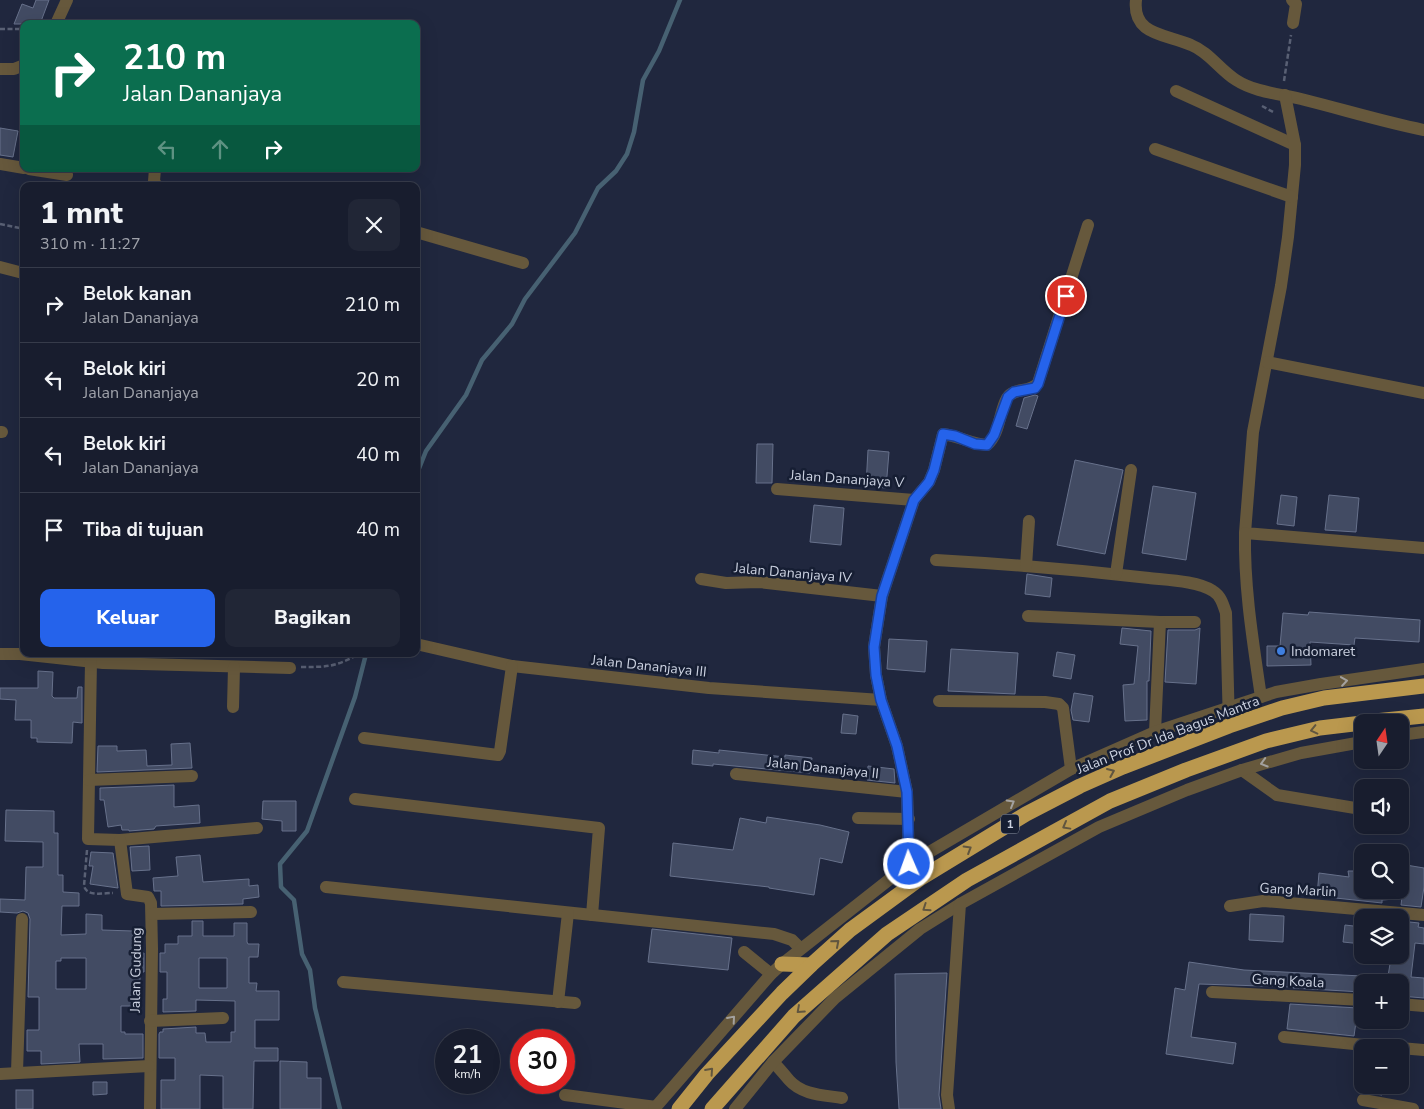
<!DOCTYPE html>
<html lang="id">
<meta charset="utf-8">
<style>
:root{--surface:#181d2e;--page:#212636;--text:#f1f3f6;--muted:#9fa2aa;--line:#363b4a;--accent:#2563eb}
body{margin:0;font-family:"Nunito Sans",sans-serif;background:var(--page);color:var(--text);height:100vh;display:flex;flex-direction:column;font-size:19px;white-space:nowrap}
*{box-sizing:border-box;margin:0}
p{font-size:16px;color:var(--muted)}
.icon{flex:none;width:28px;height:28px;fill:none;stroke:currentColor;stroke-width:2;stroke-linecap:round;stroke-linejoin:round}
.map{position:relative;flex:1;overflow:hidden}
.sheet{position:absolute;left:20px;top:182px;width:400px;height:475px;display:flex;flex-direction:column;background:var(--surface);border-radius:10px;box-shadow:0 5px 20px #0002,0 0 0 1px var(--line)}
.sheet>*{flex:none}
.top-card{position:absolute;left:20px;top:20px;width:400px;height:152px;border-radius:10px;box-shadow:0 5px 20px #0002,0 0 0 1px var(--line);background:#0b6e4f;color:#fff;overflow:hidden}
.needle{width:32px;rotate:13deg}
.controls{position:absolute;left:1354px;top:714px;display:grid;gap:10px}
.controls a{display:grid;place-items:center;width:55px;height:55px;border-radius:10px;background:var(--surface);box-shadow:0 5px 20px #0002,0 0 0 1px var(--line);font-size:25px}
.speed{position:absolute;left:435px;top:1029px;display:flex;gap:10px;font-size:25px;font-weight:700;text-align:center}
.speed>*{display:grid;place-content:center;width:65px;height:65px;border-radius:50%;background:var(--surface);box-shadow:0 5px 20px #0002,0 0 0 1px var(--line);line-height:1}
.speed small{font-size:12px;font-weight:400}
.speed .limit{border:8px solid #d22;background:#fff;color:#111}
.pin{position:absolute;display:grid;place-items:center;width:42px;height:42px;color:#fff;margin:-21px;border:2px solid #fff;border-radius:50%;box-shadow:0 1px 5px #0007}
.me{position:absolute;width:55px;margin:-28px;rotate:358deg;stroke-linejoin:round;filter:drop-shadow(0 0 4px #0008)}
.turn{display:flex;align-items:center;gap:18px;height:105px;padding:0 20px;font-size:22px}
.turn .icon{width:65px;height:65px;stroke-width:2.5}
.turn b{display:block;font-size:35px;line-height:42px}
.lanes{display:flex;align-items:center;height:48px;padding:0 20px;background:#0003;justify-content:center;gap:25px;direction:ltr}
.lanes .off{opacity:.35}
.round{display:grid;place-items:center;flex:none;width:52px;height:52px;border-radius:10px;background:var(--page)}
.summary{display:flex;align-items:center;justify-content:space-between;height:85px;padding:0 20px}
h1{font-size:30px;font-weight:800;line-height:38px}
.primary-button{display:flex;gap:10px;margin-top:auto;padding:10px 20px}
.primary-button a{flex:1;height:58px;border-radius:10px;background:var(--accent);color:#fff;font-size:20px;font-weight:800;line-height:58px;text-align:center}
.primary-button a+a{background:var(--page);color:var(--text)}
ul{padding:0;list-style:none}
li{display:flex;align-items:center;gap:15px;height:75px;padding:0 20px;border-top:1px solid var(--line)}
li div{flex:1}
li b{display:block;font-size:19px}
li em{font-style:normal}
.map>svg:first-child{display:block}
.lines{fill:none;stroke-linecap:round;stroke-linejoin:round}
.stream{stroke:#476172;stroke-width:4.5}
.building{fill:#424b63;stroke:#67718b;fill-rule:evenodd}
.path{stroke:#596074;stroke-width:2.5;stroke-dasharray:5 2.5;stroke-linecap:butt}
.minor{stroke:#66583c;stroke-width:12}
.highway{stroke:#ba984e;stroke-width:15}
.oneway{stroke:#a3a19f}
.oneway2{stroke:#60553f}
.route-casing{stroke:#184099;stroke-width:12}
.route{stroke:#2563eb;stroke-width:9}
.shop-dot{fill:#3f7fe0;stroke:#161e33;stroke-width:2}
.labels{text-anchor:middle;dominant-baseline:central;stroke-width:5;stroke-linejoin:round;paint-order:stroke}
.shield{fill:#161e33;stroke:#959cad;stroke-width:1}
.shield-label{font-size:12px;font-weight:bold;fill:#ccd2e1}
.street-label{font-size:14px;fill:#ccd2e1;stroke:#161e33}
.poi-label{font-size:14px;fill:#ccd2e1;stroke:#161e33;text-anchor:start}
</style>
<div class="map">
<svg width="1424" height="1109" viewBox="0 0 1424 1109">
<rect width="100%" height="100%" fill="#20273e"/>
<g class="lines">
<g class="stream">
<polyline points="416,476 426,451 466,395 482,360 512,324 525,299 575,233 598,188 616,171 627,154 634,132 643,80 659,51 680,0"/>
<polyline points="340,1109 315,1008 310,970 302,954 294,900 281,887 280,864 307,831 355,697 366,654"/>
</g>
</g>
<g class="building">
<polygon points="36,0 49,0 40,24 14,24 22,4 33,8"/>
<polygon points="0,128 18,131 13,157 0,155"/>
<polygon points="1035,395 1038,396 1027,429 1016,426 1024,398"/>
<polygon points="757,444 773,444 772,483 756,483"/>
<polygon points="868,450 889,452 886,488 866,486"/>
<polygon points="1075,460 1123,470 1105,554 1057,545"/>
<polygon points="1153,486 1196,493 1186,560 1142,553"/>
<polygon points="1281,495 1297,497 1294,526 1277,524"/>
<polygon points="1329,495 1359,498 1356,532 1325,530"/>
<polygon points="814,505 844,508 841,545 810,542"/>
<polygon points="1027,574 1052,578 1050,597 1025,594"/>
<polygon points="1309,612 1420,620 1419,642 1355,638 1354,645 1310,642 1311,665 1267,666 1267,646 1280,646 1283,613 1308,615"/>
<polygon points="1122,628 1151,631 1149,681 1147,681 1147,720 1125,721 1123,685 1134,684 1138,646 1120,644"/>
<polygon points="1200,628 1196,684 1165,682 1168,630 1195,630"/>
<polygon points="889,639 927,641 925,672 887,669"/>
<polygon points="951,649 1018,653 1015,694 948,691"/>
<polygon points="1057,652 1075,655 1071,679 1053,676"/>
<polygon points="38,671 53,672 52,696 54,698 77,698 78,687 82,687 82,723 73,722 72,743 37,742 37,738 31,738 31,720 15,720 16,700 0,699 0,688 38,688"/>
<polygon points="1074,693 1093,696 1089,722 1073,720 1071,710"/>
<polygon points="843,714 858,716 856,734 841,733"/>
<polygon points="190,743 192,768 97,772 98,746 117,746 117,751 146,750 147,766 172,765 171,744"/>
<polygon points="693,750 719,753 719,750 785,757 785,755 812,758 810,773 713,764 713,766 692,764"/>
<polygon points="868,766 894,769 895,783 867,780"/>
<polygon points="174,785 174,807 199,805 200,823 156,826 154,829 129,831 129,830 122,830 121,825 108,827 104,800 100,800 100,788"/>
<polygon points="263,801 296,801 296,831 282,831 282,821 262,819"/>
<path d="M 6,810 L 54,811 L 54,833 L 58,833 L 58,875 L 63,875 L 63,892 L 79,893 L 79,906 L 62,906 L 61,935 L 86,934 L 86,914 L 102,915 L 102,930 L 133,931 L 133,953 L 144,953 L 144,972 L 140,972 L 140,1006 L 121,1006 L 121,1032 L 125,1032 L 125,1034 L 143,1034 L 143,1058 L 103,1059 L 103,1044 L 79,1044 L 80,1062 L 41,1064 L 41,1051 L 27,1051 L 27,1030 L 39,1030 L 39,997 L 28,997 L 30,919 L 28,913 L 23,911 L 17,913 L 0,912 L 0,899 L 25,900 L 26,867 L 43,867 L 43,842 L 5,841 ZM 61,958 L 86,958 L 86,989 L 56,989 L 56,961 L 61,961 Z"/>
<polygon points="767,817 820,825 849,832 842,863 820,858 814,895 769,888 769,887 670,876 673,843 733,850 740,818 766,823"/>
<polygon points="149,846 150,870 132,871 130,847"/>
<polygon points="91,852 113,853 118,888 90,884 93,866 89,866"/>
<polygon points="200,855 203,882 249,879 249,886 258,885 259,897 243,899 243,904 161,906 161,891 154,891 153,878 178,876 176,857"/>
<polygon points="1406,865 1424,868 1424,887 1421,907 1401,905"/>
<polygon points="1348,871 1362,871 1362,890 1395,890 1395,899 1382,900 1382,903 1317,896 1319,873 1349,877"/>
<polygon points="1250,914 1284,916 1283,942 1249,940"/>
<path d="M 192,921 L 203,921 L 203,936 L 234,936 L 234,923 L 247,923 L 247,942 L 248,944 L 259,944 L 258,957 L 249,957 L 249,983 L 257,983 L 256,991 L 279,991 L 279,1020 L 255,1020 L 255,1048 L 278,1048 L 278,1061 L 254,1061 L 253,1109 L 223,1109 L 223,1076 L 200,1075 L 200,1109 L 161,1109 L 161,1080 L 175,1080 L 175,1058 L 159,1058 L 159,1034 L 160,1032 L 163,1032 L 163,1029 L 196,1027 L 196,1033 L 205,1033 L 206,1042 L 231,1042 L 231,1032 L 235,1032 L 235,1001 L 196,1000 L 196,1011 L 163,1012 L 163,999 L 167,999 L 167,972 L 160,972 L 160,953 L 165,953 L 165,944 L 178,944 L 178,936 L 192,936 ZM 199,958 L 227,958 L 227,988 L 199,988 Z"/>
<polygon points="1400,921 1419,923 1418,927 1424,928 1424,944 1415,943 1411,977 1424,978 1424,998 1400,996 1400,982 1387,982 1391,958 1393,959 1393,955 1400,955"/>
<polygon points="1345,925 1362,927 1362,944 1343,942"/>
<polygon points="652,929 732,938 728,970 648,962"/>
<polygon points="1189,962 1244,970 1362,976 1362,992 1293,988 1293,987 1199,984 1191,1037 1236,1043 1233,1064 1166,1054 1175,988 1185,990"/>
<polygon points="947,973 939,1095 941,1109 899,1109 896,1062 895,974"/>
<polygon points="1290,1004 1358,1008 1354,1036 1287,1029"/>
<polygon points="280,1061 307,1062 307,1078 321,1078 321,1109 280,1109"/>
<polygon points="93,1082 107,1082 107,1094 93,1095"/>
<polygon points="1371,1085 1383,1085 1382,1095 1370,1093"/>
<rect x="16" y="1090" width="17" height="19"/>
</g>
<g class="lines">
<g class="path">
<polyline points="0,29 24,29"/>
<polyline points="1284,81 1291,35"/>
<polyline points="1262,106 1275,113"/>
<polyline points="0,224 24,229"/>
<path d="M 301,667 C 328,667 335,667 359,654"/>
<path d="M 87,850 L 84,886 C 87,897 103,893 113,893"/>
</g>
<g class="minor">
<path d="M 1136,0 C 1132,36 1167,34 1191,45 C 1209,52 1220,70 1236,80 C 1256,93 1283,94 1305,100 C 1345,110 1384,122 1424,130"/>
<polyline points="1292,0 1296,4 1293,23"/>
<polyline points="56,24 67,0"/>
<polyline points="0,69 14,69 24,65"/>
<polyline points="1176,91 1295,145"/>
<polyline points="1285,95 1295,145 1295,165 1288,237 1281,286 1253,432 1245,533 1424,548"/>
<polyline points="1155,149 1292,197"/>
<polyline points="0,164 24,168"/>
<polyline points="29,169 67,175"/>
<polyline points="155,169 154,181 157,186"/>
<polyline points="416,232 523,263"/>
<polyline points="0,267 19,272"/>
<polyline points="1267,362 1424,393"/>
<polyline points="0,432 2,432"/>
<polyline points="777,489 914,500"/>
<path d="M 1245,533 C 1244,588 1253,642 1261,697"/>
<path d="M 936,560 C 1007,564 1078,570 1149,578 C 1167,580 1198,581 1213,591 C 1221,596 1223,604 1226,613 L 1229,726"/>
<polyline points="1026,566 1029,521"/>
<polyline points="1116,574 1131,470"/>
<polyline points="701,579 726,583 759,582 882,596"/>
<polyline points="1028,616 1160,622 1195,622"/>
<polyline points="416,644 512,666 709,688 881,700"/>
<polyline points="0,654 20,654 103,663 290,668"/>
<polyline points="91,661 88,839 120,840 257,828"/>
<polyline points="939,701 1045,702 1059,704 1063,708 1071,769"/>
<polyline points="233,707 234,667"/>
<polyline points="1155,732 1160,622"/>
<polyline points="1400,735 1424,732"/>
<polyline points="364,738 498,755 500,751 512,666"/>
<polyline points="1242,770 1277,795 1361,809"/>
<polyline points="736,774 907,792"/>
<polyline points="89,780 192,776"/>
<polyline points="355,799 599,828 592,915"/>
<polyline points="858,818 909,819"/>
<polyline points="120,840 127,894 148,897 151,903 152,949 150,1109"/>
<path d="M 909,864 L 907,792 L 897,746 L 881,700 L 876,675 L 874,647 L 882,596 L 914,500 L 929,482 L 934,470 L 943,434 C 959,436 971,444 987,445 C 1000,434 999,412 1007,398 C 1014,387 1030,393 1038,383 L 1088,225"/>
<polyline points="326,887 774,934 792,940 800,948"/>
<polyline points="1230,906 1263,901 1277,902 1424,915"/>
<polyline points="152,914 251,912"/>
<polyline points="744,952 771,974"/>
<polyline points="343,982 575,1003"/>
<polyline points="1212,992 1362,1000"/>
<polyline points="558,1002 568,913"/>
<polyline points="1400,1004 1424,1006"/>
<polyline points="150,1021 223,1018"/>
<polyline points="1284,1037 1394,1048"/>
<polyline points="1400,1048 1424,1050"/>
<path d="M 773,1062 C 779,1068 784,1074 789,1080 C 802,1095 823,1095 842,1098"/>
<polyline points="17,1072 22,919"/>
<polyline points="0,1074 149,1066"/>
<polyline points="565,1095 656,1107"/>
<polyline points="1363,1100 1413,1109"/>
<polyline points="654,1109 771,974 782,964 909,864 1071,769 1155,732 1276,692 1321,684 1424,669"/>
<polyline points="735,1109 773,1062 835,998 920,929 960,904 1099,827 1187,790 1242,770 1301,753 1362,742"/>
<polyline points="949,1109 947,1095 960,904"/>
</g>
<g class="highway">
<polyline points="1365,722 1424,716"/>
<polyline points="782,964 811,965"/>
<polyline points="679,1109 707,1074 782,993 811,965 850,930 921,878 1026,814 1080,786 1123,767 1229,726 1282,708 1324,698 1424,686"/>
<polyline points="712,1109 794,1016 887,934 967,880 1110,801 1186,770 1266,741 1320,728 1362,723"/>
</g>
</g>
<defs><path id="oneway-chevron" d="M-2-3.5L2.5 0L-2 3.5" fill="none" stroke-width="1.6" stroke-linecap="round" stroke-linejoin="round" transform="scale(1.25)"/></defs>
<g class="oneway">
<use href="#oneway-chevron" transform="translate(1344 681) rotate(-8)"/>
<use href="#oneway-chevron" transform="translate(1264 763) rotate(164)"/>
<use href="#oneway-chevron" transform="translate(1011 803) rotate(-30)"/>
<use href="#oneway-chevron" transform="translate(732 1019) rotate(-49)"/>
</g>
<g class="oneway2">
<use href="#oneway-chevron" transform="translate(1314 730) rotate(167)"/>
<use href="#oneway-chevron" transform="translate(1111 772) rotate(-23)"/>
<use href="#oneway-chevron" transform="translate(1066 826) rotate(151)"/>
<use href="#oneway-chevron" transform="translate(968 849) rotate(-31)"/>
<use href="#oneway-chevron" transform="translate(926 908) rotate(146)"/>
<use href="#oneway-chevron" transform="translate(836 943) rotate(-41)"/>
<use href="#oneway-chevron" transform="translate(800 1010) rotate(138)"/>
<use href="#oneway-chevron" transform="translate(710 1071) rotate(-48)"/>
</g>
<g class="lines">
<defs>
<polyline id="route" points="909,864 907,792 897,746 881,700 876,675 874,647 882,596 914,500 929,482 934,470 943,434 955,436 975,444 987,445 994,435 1008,397 1014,392 1035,388 1038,384 1066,296"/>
</defs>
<use href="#route" class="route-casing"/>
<use href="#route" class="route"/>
</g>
<circle class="shop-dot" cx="1281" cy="651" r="5"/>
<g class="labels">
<rect class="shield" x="1001" y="814.5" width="18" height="19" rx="4"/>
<g class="shield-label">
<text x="1010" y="824">1</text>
</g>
<g class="street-label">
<text transform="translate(847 479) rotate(4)">Jalan Dananjaya V</text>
<text transform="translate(793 573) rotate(5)">Jalan Dananjaya IV</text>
<text transform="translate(649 666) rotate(6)">Jalan Dananjaya III</text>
<text transform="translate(1168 735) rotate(-21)">Jalan Prof Dr Ida Bagus Mantra</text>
<text transform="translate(823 768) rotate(6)">Jalan Dananjaya II</text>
<text transform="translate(1298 890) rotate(3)">Gang Marlin</text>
<text transform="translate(136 970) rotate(-89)">Jalan Gudung</text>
<text transform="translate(1288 981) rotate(3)">Gang Koala</text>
</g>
<g class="poi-label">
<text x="1291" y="651">Indomaret</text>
</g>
</g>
</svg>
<div class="controls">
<a><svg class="needle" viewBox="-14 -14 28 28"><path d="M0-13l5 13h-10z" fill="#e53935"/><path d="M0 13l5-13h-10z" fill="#9fa2aa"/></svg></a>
<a><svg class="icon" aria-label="sound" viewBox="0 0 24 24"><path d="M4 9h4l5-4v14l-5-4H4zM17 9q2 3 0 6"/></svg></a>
<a><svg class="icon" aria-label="search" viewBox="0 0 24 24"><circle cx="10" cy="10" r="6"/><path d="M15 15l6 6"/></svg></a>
<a><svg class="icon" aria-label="layers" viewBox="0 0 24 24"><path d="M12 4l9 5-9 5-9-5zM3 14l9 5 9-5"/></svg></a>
<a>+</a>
<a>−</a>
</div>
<div class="speed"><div>21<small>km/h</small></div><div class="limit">30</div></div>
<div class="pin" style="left:1066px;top:296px;background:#d93025"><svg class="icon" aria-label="arrive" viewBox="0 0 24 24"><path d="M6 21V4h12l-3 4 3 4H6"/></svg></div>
<svg class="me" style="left:909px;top:864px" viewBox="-20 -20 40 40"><circle r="17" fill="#2563eb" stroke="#fff" stroke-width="3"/><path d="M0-11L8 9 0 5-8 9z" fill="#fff"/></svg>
<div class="top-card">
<div class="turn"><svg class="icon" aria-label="right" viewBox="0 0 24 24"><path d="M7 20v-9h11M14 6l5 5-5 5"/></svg><div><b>210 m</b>Jalan Dananjaya</div></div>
<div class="lanes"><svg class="icon off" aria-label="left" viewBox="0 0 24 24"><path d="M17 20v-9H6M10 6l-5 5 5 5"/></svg><svg class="icon off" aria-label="ahead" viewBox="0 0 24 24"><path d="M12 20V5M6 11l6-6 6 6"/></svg><svg class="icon" aria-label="right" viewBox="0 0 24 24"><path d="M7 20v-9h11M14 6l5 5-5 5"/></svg></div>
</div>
<section class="sheet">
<div class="summary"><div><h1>1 mnt</h1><p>310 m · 11:27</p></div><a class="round"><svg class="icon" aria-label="close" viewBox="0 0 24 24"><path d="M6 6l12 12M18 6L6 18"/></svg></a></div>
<ul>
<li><svg class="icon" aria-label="right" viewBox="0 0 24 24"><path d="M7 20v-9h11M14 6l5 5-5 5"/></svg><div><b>Belok kanan</b><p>Jalan Dananjaya</p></div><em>210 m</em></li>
<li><svg class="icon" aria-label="left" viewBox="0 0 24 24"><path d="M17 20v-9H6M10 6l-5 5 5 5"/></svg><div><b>Belok kiri</b><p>Jalan Dananjaya</p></div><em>20 m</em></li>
<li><svg class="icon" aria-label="left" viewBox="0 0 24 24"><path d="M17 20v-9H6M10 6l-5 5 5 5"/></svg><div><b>Belok kiri</b><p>Jalan Dananjaya</p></div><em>40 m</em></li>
<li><svg class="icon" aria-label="arrive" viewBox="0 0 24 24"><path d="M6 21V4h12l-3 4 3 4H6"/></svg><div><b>Tiba di tujuan</b></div><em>40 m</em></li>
</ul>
<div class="primary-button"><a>Keluar</a><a>Bagikan</a></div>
</section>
</div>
